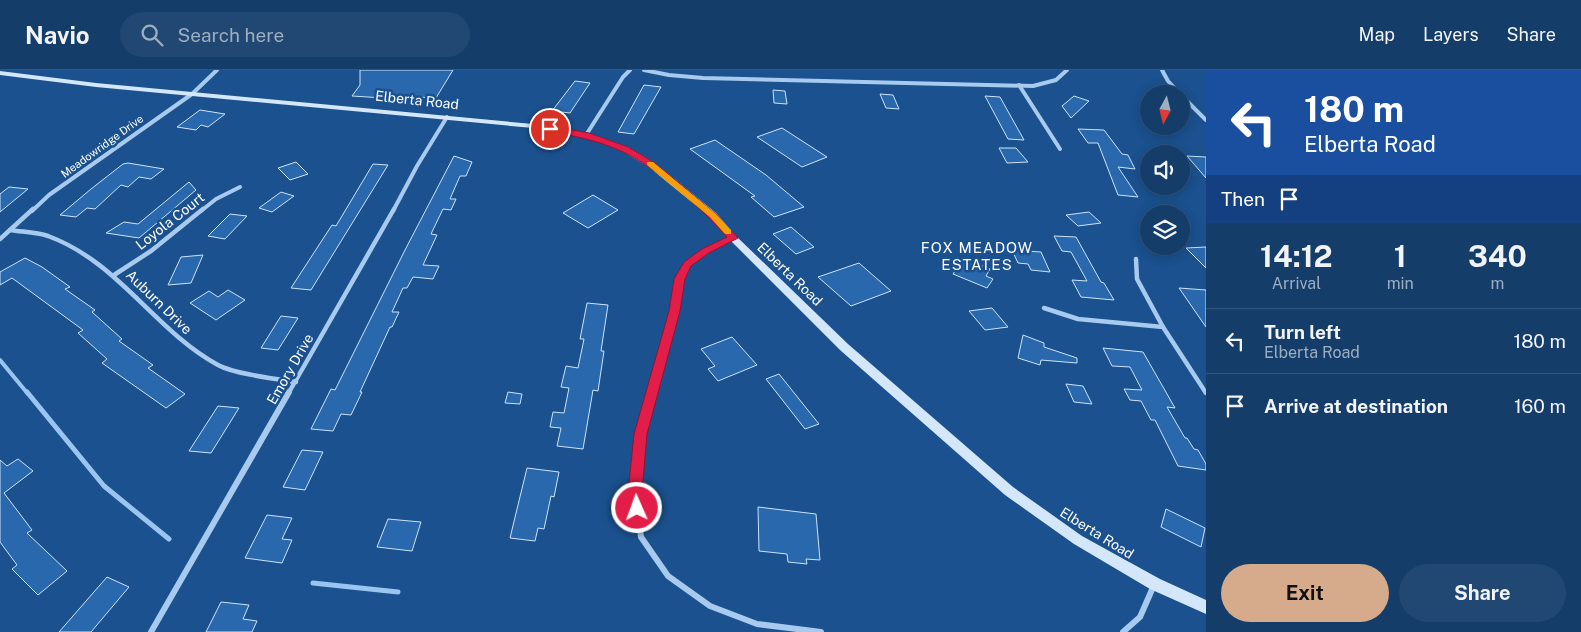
<!DOCTYPE html>
<style>
:root{--surface:#143d6a;--page:#214872;--text:#f1f3f6;--muted:#9daec1;--line:#33567e;--accent:#d6ab8b}
body{margin:0;font-family:"Public Sans",sans-serif;background:var(--page);color:var(--text);height:100vh;display:flex;flex-direction:column;font-size:19px;white-space:nowrap}
*{box-sizing:border-box;margin:0}
p{font-size:16px;color:var(--muted)}
.icon{flex:none;width:28px;height:28px;fill:none;stroke:currentColor;stroke-width:2;stroke-linecap:round;stroke-linejoin:round}
.map{position:relative;flex:1;overflow:hidden}
.panel{display:flex;flex-direction:column;background:var(--surface);width:375px}
.panel>*{flex:none}
.banner{background:#1a4fa0;color:#fff;overflow:hidden}
.needle{width:32px;rotate:187deg}
.tools{position:absolute;left:1140px;top:15px;display:grid;gap:10px}
.tools a{display:grid;place-items:center;width:50px;height:50px;border-radius:50%;background:var(--surface);box-shadow:0 2px 12px #0003,0 0 0 1px var(--line);font-size:25px}
.pin{position:absolute;display:grid;place-items:center;width:42px;height:42px;color:#fff;margin:-21px;border:2px solid #fff;border-radius:50%;box-shadow:0 1px 5px #0007}
.me{position:absolute;width:55px;margin:-28px;rotate:358deg;stroke-linejoin:round;filter:drop-shadow(0 0 4px #0008)}
.turn{display:flex;align-items:center;gap:18px;height:105px;padding:0 15px;font-size:22px}
.turn .icon{width:65px;height:65px;stroke-width:2.5}
.turn b{display:block;font-size:35px;line-height:42px}
.then{display:flex;align-items:center;height:48px;padding:0 15px;background:#0003;gap:10px;font-size:19px}
.eta{display:flex;justify-content:space-evenly;align-items:center;height:85px;text-align:center}
.eta b{font-size:30px;font-weight:700;line-height:35px}
.button{display:flex;gap:10px;margin-top:auto;padding:10px 15px}
.button a{flex:1;height:58px;border-radius:30px;background:var(--accent);color:#111;font-size:20px;font-weight:700;line-height:58px;text-align:center}
.button a+a{background:var(--page);color:var(--text)}
ul{padding:0;list-style:none}
li{display:flex;align-items:center;gap:15px;height:65px;padding:0 15px;border-top:1px solid var(--line)}
li div{flex:1}
li b{display:block;font-size:19px}
li em{font-style:normal}
header{display:flex;align-items:center;gap:30px;box-sizing:border-box;height:70px;padding:0 25px;background:var(--surface);border-bottom:1px solid var(--line)}
header strong{font-size:24px}
nav{display:flex;gap:28px;margin-inline-start:auto;font-size:18px}
.search{width:350px;height:45px;background:var(--page);display:flex;align-items:center;gap:12px;box-sizing:border-box;padding:0 18px;border-radius:28px;color:var(--muted);font-size:19px}
main{display:flex;flex:1;min-height:0}
.map>svg:first-child{display:block}
.lines{fill:none;stroke-linecap:round;stroke-linejoin:round}
.stream-far1{stroke:#9ac5f0;stroke-width:4}
.stream{stroke:#9ac5f0;stroke-width:5}
.building{fill:#2968ac;stroke:#cde3fa}
.street-far2{stroke:#a7caee;stroke-width:4}
.street-far1{stroke:#a7caee;stroke-width:4.5}
.street{stroke:#a7caee;stroke-width:6}
.secondary{fill:#d4e6fa;fill-rule:evenodd}
.route{fill:#e11d48;stroke:#92132f}
.slow{fill:#f59e0b}
.labels{text-anchor:middle;dominant-baseline:central;stroke-width:5;stroke-linejoin:round;paint-order:stroke}
.far-street-label{font-size:11px;fill:#fff;stroke:#1a518e}
.street-label{font-size:14px;fill:#fff;stroke:#1a518e}
.neighbourhood-label{font-size:15px;letter-spacing:1px;fill:#fff;stroke:#1a518e}
</style>
<header>
<strong>Navio</strong>
<div class="search"><svg class="icon" aria-label="search" viewBox="0 0 24 24"><circle cx="10" cy="10" r="6"/><path d="M15 15l6 6"/></svg>Search here</div>
<nav><a>Map</a><a>Layers</a><a>Share</a></nav>
</header>
<main>
<div class="map">
<svg width="1206" height="562" viewBox="0 0 1206 562">
<rect width="100%" height="100%" fill="#1a518e"/>
<g class="lines">
<polyline class="stream-far1" points="0,290 28,324"/>
<g class="stream">
<polyline points="27,322 104,416 169,469"/>
<polyline points="313,513 398,522"/>
</g>
</g>
<g class="building">
<polygon points="360,0 453,0 436,28 401,26 399,29 352,26 360,15"/>
<polygon points="575,11 590,13 570,43 552,41"/>
<polygon points="644,15 661,17 634,64 618,62"/>
<polygon points="773,20 785,21 787,34 774,33"/>
<polygon points="880,24 893,25 899,39 886,38"/>
<polygon points="985,26 1000,27 1024,70 1008,69"/>
<polygon points="1074,26 1089,31 1071,48 1062,36"/>
<polygon points="200,40 225,44 208,57 201,55 196,60 177,57"/>
<polygon points="782,58 827,87 802,97 757,67"/>
<polygon points="1078,59 1104,60 1122,84 1128,85 1135,99 1118,97 1138,127 1118,125 1098,73 1088,73"/>
<polygon points="715,70 766,105 804,137 774,147 751,127 755,126 690,79"/>
<polygon points="999,78 1016,78 1028,92 1007,93"/>
<polygon points="454,86 472,92 466,106 460,106 450,129 456,129 451,140 443,139 431,164 437,165 423,195 439,196 433,209 413,207 407,218 403,218 392,242 399,242 392,257 390,257 360,322 362,322 351,345 341,344 333,361 311,359 331,319 335,320 405,180"/>
<polygon points="1187,86 1206,87 1206,108"/>
<polygon points="296,92 308,104 290,110 278,98"/>
<polygon points="128,93 164,99 151,109 139,107 128,117 121,115 95,139 87,138 76,147 60,145 91,119 123,94"/>
<polygon points="373,94 388,95 311,220 291,218 332,155 336,156"/>
<polygon points="189,112 196,120 139,168 106,163 124,152 138,154"/>
<polygon points="9,117 28,119 0,142 0,124"/>
<polygon points="281,122 294,126 272,142 259,138"/>
<polygon points="593,125 618,140 588,158 563,143"/>
<polygon points="1089,142 1101,153 1078,156 1066,145"/>
<polygon points="230,144 247,146 225,169 208,166"/>
<polygon points="791,157 814,177 796,184 773,164"/>
<polygon points="1054,166 1076,167 1101,212 1104,213 1114,230 1081,227 1072,210 1087,211 1071,182 1062,181"/>
<polygon points="1206,177 1206,198 1186,178"/>
<polygon points="1012,180 1041,182 1050,202 1031,200 1028,194 1018,193"/>
<polygon points="203,185 191,213 168,215 181,187"/>
<polygon points="25,188 42,197 70,217 65,219 95,240 92,242 122,269 119,271 153,295 148,298 185,324 166,338 102,293 107,289 78,263 83,260 12,208 0,215 0,202"/>
<polygon points="964,188 990,199 986,206 993,209 987,218 953,204"/>
<polygon points="859,193 891,221 851,236 818,207"/>
<polygon points="1179,218 1206,220 1206,257"/>
<polygon points="228,220 245,230 216,250 190,233 209,221 218,227"/>
<polygon points="587,233 608,235 601,281 604,281 598,321 593,320 583,379 557,376 561,358 550,357 553,342 564,343 569,318 561,317 566,296 578,298 584,269 580,269"/>
<polygon points="992,238 1008,257 985,260 969,241"/>
<polygon points="281,246 298,248 278,280 261,278"/>
<polygon points="1023,265 1044,273 1044,277 1077,288 1077,293 1041,290 1040,295 1018,288"/>
<polygon points="732,267 757,295 718,311 708,299 715,296 701,279"/>
<polygon points="1103,278 1143,282 1175,338 1167,337 1185,368 1187,368 1194,379 1198,380 1206,394 1206,400 1178,396 1155,350 1151,350 1141,331 1130,330 1124,319 1142,320 1130,297 1112,296"/>
<polygon points="779,304 819,354 805,359 766,309"/>
<polygon points="1066,314 1083,316 1092,334 1074,332"/>
<polygon points="508,322 522,324 520,334 505,333"/>
<polygon points="218,336 239,338 211,383 189,381"/>
<polygon points="302,380 323,382 305,420 283,417"/>
<polygon points="18,389 33,401 4,423 32,460 27,463 67,501 38,525 12,499 17,495 0,472 0,390 7,396"/>
<polygon points="527,398 559,402 554,427 551,426 544,459 538,458 535,471 510,468"/>
<polygon points="758,437 816,444 820,490 806,489 807,494 788,492 787,484 759,481"/>
<polygon points="1166,439 1205,458 1201,477 1161,457"/>
<polygon points="267,445 292,448 282,469 292,470 282,493 245,488"/>
<polygon points="388,449 421,452 412,481 377,477"/>
<polygon points="107,507 129,517 91,562 59,562"/>
<polygon points="221,532 249,535 243,549 257,551 252,562 206,562"/>
</g>
<g class="lines">
<g class="street-far2">
<polyline points="644,0 669,5 703,8 1033,16 1056,10 1067,0"/>
<polyline points="1162,0 1168,11 1180,24"/>
<polyline points="1019,15 1060,79"/>
<polyline points="1181,25 1206,50"/>
<polyline points="586,65 623,7 630,0"/>
<polyline points="32,141 49,125 192,24 217,0"/>
<polyline points="201,141 216,129 240,117"/>
<polyline points="393,141 417,96 447,47"/>
</g>
<g class="street-far1">
<path d="M 10,160 C 22,162 36,162 48,166 C 119,192 154,260 218,295 C 234,304 276,309 296,312"/>
<polyline points="0,169 33,139"/>
<polyline points="1136,189 1137,209 1163,257 1206,323"/>
<polyline points="114,205 151,181 203,139"/>
<polyline points="1044,238 1078,249 1163,257"/>
<polyline points="288,324 394,139"/>
<polyline points="652,324 674,241 679,209 687,194 705,181 733,168"/>
</g>
<g class="street">
<polyline points="652,322 641,364 635,423 641,467 668,506 710,536 757,554 821,562"/>
<polyline points="151,562 289,322"/>
<polyline points="1123,562 1140,547 1154,515"/>
</g>
<polygon class="secondary" points="0,1 96,13 533,54 589,63 628,77 655,93 716,143 736,166 848,274 1013,417 1082,466 1160,509 1206,530 1206,544 1150,519 1074,474 1005,425 840,280 730,170 710,147 649,97 622,81 585,67 533,58 96,17 0,5"/>
</g>
<path class="route" d="M 550,56 L 589,63 L 628,77 L 655,93 L 716,144 L 738,168 L 709,183 L 691,196 L 685,209 L 680,241 L 647,364 L 642,423 L 644,438 L 642,442 L 637,444 L 632,442 L 628,423 L 634,364 L 669,241 L 674,209 L 684,192 L 702,179 L 727,167 C 701,138 657,97 621,81 C 597,70 573,66 548,61 L 548,57 Z"/>
<polygon class="slow" points="647,92 653,92 716,144 731,160 731,164 725,164 710,147 647,95"/>
<g class="labels">
<g class="far-street-label">
<text transform="translate(102 76) rotate(-36)">Meadowridge Drive</text>
</g>
<g class="street-label">
<text transform="translate(417 30) rotate(6)">Elberta Road</text>
<text transform="translate(170 151) rotate(-38)">Loyola Court</text>
<text transform="translate(790 204) rotate(44)">Elberta Road</text>
<text transform="translate(159 232) rotate(44)">Auburn Drive</text>
<text transform="translate(290 299) rotate(-60)">Emory Drive</text>
<text transform="translate(1097 463) rotate(32)">Elberta Road</text>
</g>
<g class="neighbourhood-label">
<text x="977" y="177">FOX MEADOW<tspan x="977" dy="17">ESTATES</tspan></text>
</g>
</g>
</svg>
<div class="tools">
<a><svg class="needle" viewBox="-14 -14 28 28"><path d="M0-13l5 13h-10z" fill="#e53935"/><path d="M0 13l5-13h-10z" fill="#9daec1"/></svg></a>
<a><svg class="icon" aria-label="sound" viewBox="0 0 24 24"><path d="M4 9h4l5-4v14l-5-4H4zM17 9q2 3 0 6"/></svg></a>
<a><svg class="icon" aria-label="layers" viewBox="0 0 24 24"><path d="M12 4l9 5-9 5-9-5zM3 14l9 5 9-5"/></svg></a>
</div>
<div class="pin" style="left:550px;top:59px;background:#d93025"><svg class="icon" aria-label="arrive" viewBox="0 0 24 24"><path d="M6 21V4h12l-3 4 3 4H6"/></svg></div>
<svg class="me" style="left:637px;top:438px" viewBox="-20 -20 40 40"><circle r="17" fill="#e11d48" stroke="#fff" stroke-width="3"/><path d="M0-11L8 9 0 5-8 9z" fill="#fff"/></svg>
</div>
<section class="panel">
<div class="banner">
<div class="turn"><svg class="icon" aria-label="left" viewBox="0 0 24 24"><path d="M17 20v-9H6M10 6l-5 5 5 5"/></svg><div><b>180 m</b>Elberta Road</div></div>
<div class="then">Then<svg class="icon" aria-label="arrive" viewBox="0 0 24 24"><path d="M6 21V4h12l-3 4 3 4H6"/></svg></div>
</div>
<div class="eta">
<div><b>14:12</b><p>Arrival</p></div>
<div><b>1</b><p>min</p></div>
<div><b>340</b><p>m</p></div>
</div>
<ul>
<li><svg class="icon" aria-label="left" viewBox="0 0 24 24"><path d="M17 20v-9H6M10 6l-5 5 5 5"/></svg><div><b>Turn left</b><p>Elberta Road</p></div><em>180 m</em></li>
<li><svg class="icon" aria-label="arrive" viewBox="0 0 24 24"><path d="M6 21V4h12l-3 4 3 4H6"/></svg><div><b>Arrive at destination</b></div><em>160 m</em></li>
</ul>
<div class="button"><a>Exit</a><a>Share</a></div>
</section>
</main>
